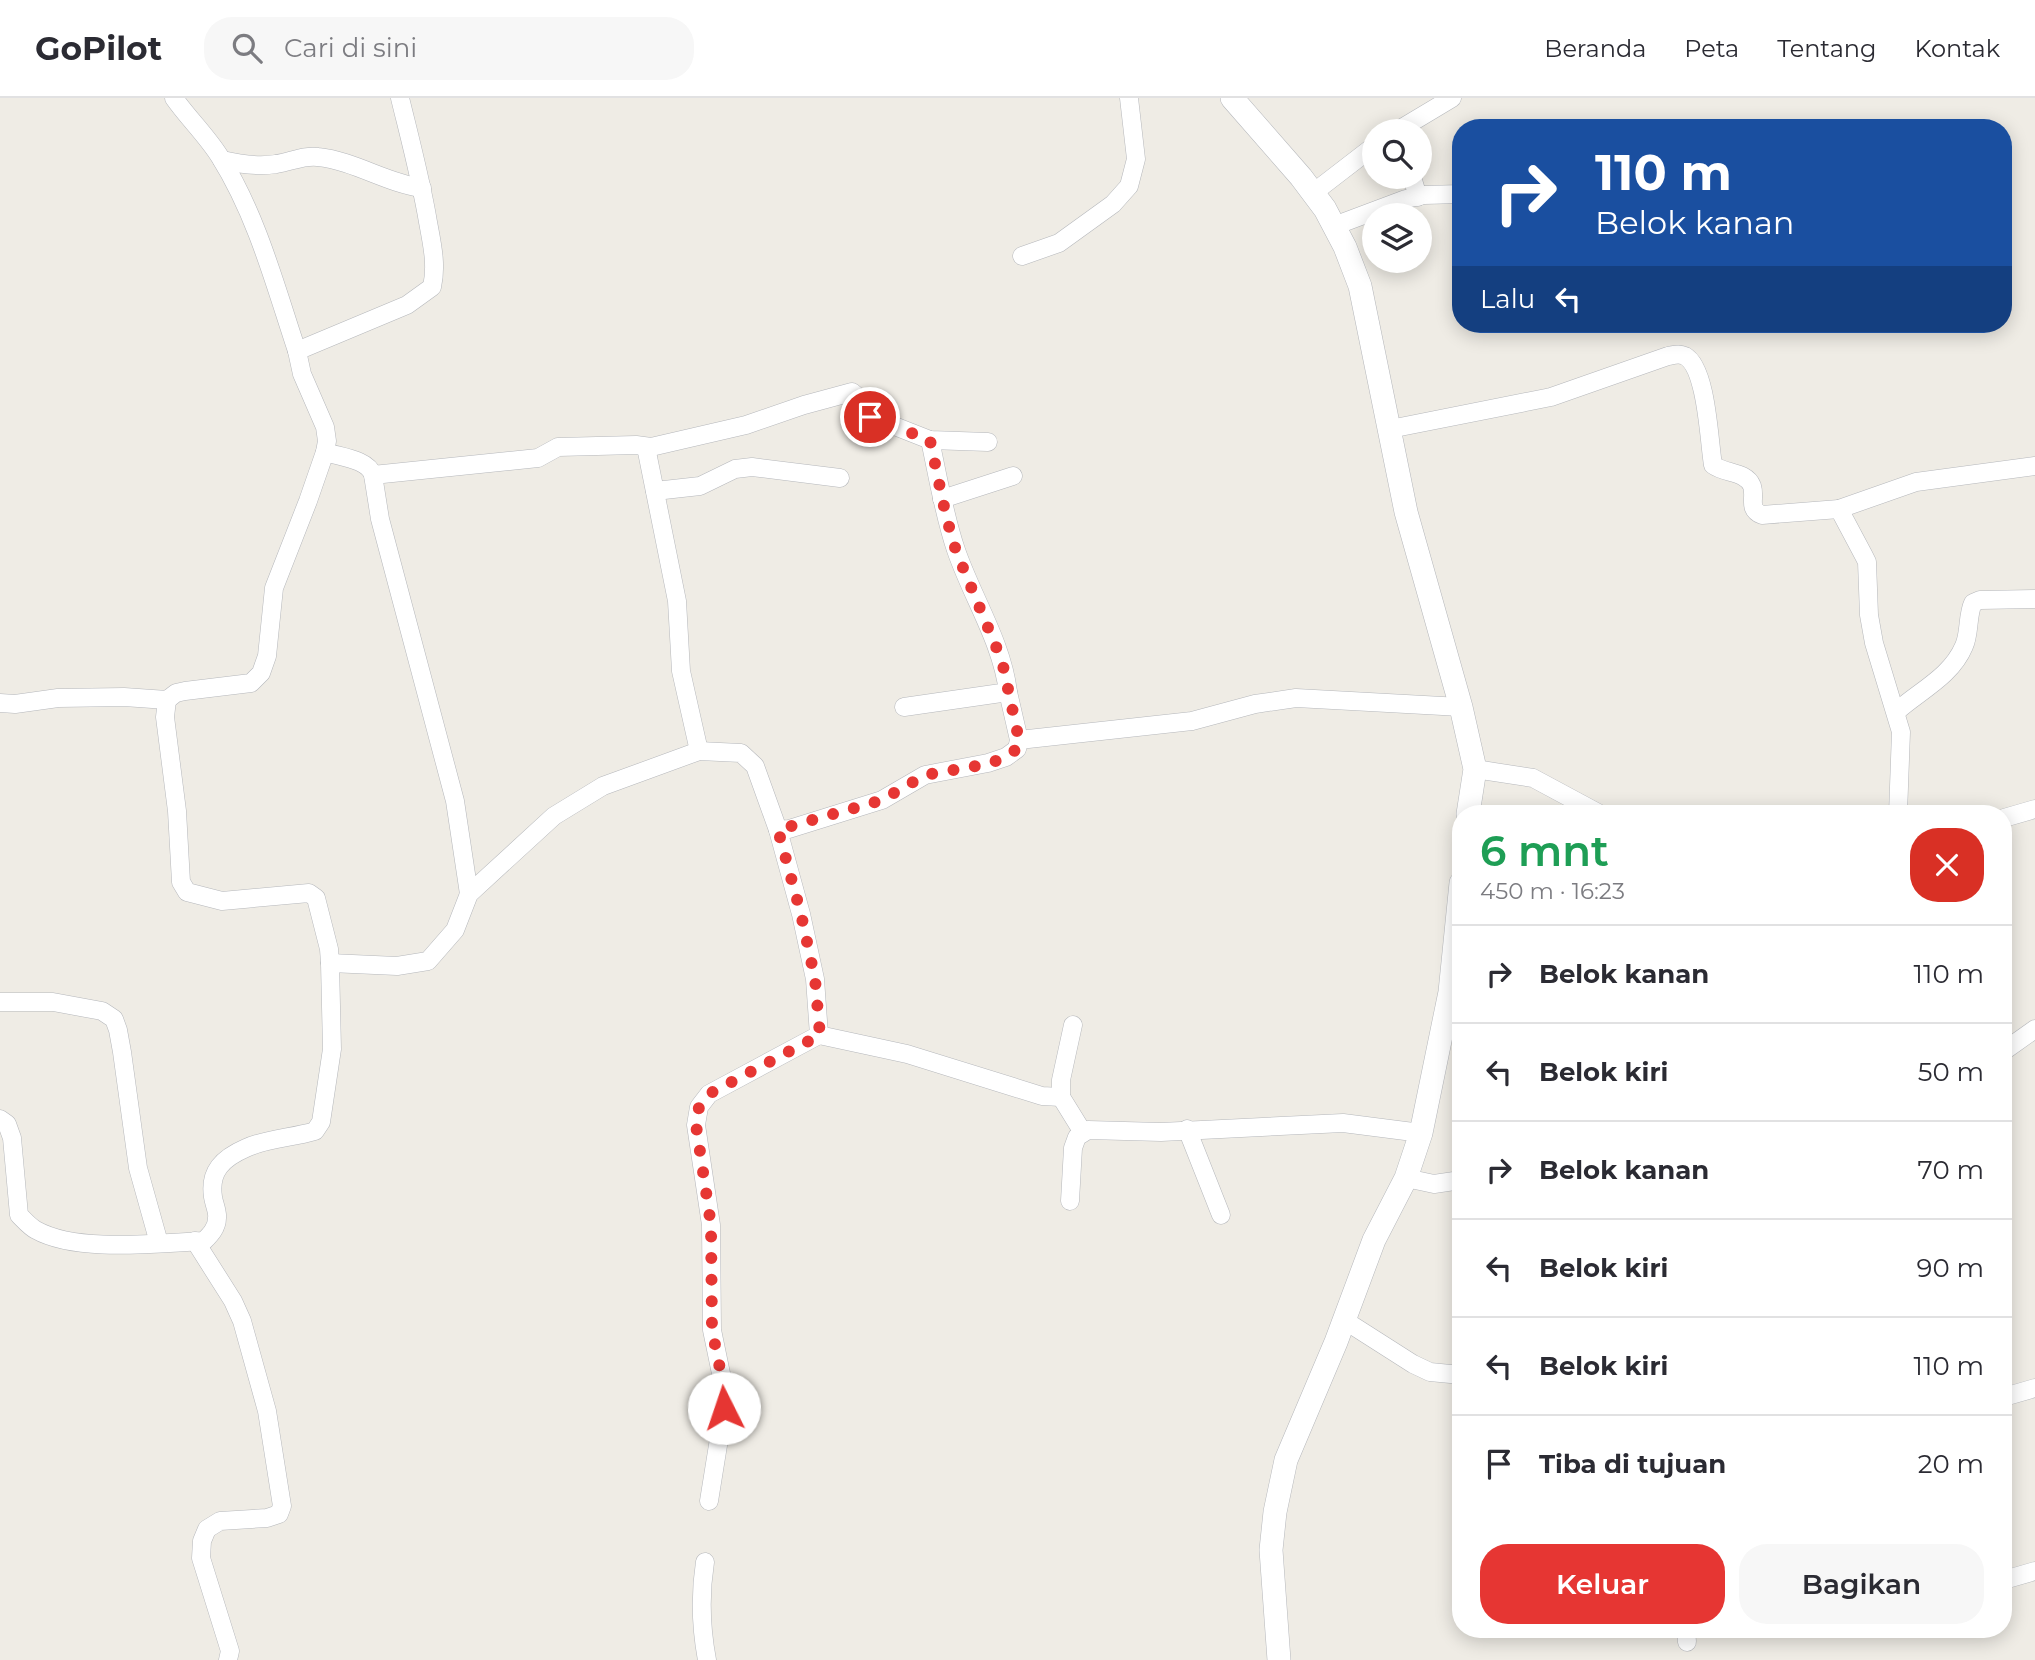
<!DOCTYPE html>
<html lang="id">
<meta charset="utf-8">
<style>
:root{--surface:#fff;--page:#f7f7f7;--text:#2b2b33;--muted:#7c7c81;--line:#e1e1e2;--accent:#e63633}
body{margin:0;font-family:Montserrat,sans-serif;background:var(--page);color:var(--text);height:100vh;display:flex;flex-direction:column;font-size:26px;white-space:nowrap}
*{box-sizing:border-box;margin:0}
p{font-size:23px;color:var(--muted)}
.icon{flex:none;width:38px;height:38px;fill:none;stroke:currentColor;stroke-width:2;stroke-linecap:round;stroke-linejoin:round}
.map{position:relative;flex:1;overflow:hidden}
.sheet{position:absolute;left:1452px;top:707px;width:560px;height:833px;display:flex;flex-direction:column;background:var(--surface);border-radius:28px;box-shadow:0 4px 18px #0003}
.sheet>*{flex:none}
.guide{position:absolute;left:1452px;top:21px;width:560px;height:214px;border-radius:28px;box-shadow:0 4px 18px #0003;background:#1a4fa0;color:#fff;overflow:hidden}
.controls{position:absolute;left:1362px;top:21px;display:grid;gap:14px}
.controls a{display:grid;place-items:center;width:70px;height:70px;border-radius:50%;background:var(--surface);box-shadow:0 4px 18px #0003;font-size:35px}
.pin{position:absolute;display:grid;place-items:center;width:60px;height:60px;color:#fff;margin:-30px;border:4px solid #fff;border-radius:50%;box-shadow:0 2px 7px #0007}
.me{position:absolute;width:77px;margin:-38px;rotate:356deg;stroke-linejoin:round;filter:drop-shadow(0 0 5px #0008)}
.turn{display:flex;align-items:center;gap:24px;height:147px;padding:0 28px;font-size:32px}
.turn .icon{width:91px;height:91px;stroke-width:2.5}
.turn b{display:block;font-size:49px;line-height:60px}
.then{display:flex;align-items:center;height:66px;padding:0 28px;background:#0003;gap:14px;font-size:26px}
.round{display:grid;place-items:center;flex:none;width:74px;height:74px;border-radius:28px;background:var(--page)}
.overview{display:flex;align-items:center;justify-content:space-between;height:119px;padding:0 28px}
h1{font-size:42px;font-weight:600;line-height:52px;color:#1e9e55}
.cta{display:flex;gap:14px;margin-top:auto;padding:14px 28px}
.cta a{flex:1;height:80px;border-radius:28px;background:var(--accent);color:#fff;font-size:28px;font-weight:600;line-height:80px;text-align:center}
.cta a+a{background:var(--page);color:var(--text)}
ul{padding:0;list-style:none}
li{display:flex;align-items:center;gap:21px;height:98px;padding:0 28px;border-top:2px solid var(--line)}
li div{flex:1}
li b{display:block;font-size:26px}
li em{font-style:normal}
header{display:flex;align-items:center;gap:42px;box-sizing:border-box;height:98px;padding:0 35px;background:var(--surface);border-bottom:2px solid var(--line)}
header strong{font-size:33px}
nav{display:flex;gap:38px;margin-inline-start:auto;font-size:24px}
.search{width:490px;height:63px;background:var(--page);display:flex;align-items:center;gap:18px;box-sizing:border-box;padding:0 24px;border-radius:28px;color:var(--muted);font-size:26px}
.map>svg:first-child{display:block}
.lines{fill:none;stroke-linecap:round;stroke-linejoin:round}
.minor-casing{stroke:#b5b7bb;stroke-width:19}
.tertiary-casing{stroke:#b5b7bb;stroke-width:24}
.minor{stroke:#fff;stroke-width:18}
.tertiary{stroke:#fff;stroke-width:23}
.route{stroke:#e63633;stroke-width:12;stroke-dasharray:0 21.6}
</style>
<header>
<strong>GoPilot</strong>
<div class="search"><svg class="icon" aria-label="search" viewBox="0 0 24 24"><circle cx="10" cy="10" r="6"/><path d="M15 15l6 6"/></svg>Cari di sini</div>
<nav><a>Beranda</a><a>Peta</a><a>Tentang</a><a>Kontak</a></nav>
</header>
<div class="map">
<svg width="2035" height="1562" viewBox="0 0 2035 1562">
<rect width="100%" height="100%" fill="#efece5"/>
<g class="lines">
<defs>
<g id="minor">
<path d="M 174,0 C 188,20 207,38 220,59 C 257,118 275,187 297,253"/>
<polyline points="1397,33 1452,0"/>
<path d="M 222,62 C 239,66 258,69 276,66 C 291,64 303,57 318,59 C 355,63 386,85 422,90"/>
<polyline points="1412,79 1418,99"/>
<polyline points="1313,95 1374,48"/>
<polyline points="1334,128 1406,101 1424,97 1461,96"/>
<polyline points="1022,158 1059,145 1113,106 1129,88 1136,61 1129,0"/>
<path d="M 1390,331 L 1551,299 L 1668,258 C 1674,257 1679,255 1685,258 C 1707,270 1709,344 1713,367 C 1725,376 1746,373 1752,388 C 1756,400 1747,411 1762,417 L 1839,411 L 1864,458 L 1867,464 L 1869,517 L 1874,545 L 1901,634 L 1898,716"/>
<polyline points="646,349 677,503 681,573 699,653"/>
<path d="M 325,354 C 340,359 368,361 373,377 L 380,421 L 455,703 L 469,796"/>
<polyline points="373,377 538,360 558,349 636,347 651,349 746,327 804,307 852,294 858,299 864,316 930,342 988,344"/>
<polyline points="655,393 700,388 735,371 752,369 840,380"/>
<polyline points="942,401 1013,378"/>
<polyline points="1839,411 1916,384 2035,368"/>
<path d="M 0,605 L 15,606 L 58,600 L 124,599 L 167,602 L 176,595 L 185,593 L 251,585 L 261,575 L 267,558 L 274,490 L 308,403 L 325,354 L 327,343 L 325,329 L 302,276 L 297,253 L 407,207 L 432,189 C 437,167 432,146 428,124 C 421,82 410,41 400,0"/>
<path d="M 904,609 L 1008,594 C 1002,544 972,499 956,452 C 944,417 938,379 930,342"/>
<path d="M 1896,614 C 1919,593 1951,579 1964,548 C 1970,535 1967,518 1973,505 L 1980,502 L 2035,501"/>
<polyline points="1019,642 1192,623 1255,606 1296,600 1461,609"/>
<polyline points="1475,671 1533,680 1600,716"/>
<polyline points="2004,720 2035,711"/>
<polyline points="330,865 397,868 428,863 455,832 469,796 554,718 603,688 699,653 741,655 755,668 778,732 789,731 882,702 925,677 988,665 1006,659 1017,651 1019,642 1008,594"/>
<polyline points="0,904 53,904 102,913 114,921 118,932 122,954 138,1070 159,1145"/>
<polyline points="1073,927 1061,982 1061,999 1082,1033"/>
<polyline points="819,937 907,956 1042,998 1061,999"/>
<polyline points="2004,953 2035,931"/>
<path d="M 0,1021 L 7,1026 L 12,1040 L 19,1117 C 24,1122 30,1129 36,1132 C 77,1155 157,1145 204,1143 C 210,1137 217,1130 217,1120 C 218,1114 214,1106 213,1099 C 209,1073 223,1060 246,1050 C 268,1040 292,1040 315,1033 L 321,1024 L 332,951 L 330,865 L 329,851 L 316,800 L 309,795 L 222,803 L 187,794 L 181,784 L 177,713 L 165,619 L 167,602"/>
<polyline points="1187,1031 1221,1117"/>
<polyline points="1406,1080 1434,1086 1461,1082"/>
<polyline points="1070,1103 1073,1050 1077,1039 1088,1032 1161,1034 1343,1025 1421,1035"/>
<polyline points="195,1143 233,1203 242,1223 267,1313 282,1408 279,1416 267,1420 220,1423 207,1431 202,1443 201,1460 230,1553 228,1562"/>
<polyline points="1344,1222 1413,1266 1430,1274 1461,1277"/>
<polyline points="2004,1299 2035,1290"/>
<polyline points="709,1403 724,1310 724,1290 712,1232 711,1127 696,1027 699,1009 709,996 819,937 815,881 801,816 778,732"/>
<path d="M 705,1464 C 700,1496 701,1530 707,1562"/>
<polyline points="2004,1482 2035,1473"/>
<polyline points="1686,1531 1687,1544"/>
</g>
<g id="tertiary">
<polyline points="1232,0 1301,79 1325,111 1345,149 1360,188 1406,414 1461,609 1475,671 1468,716"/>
<polyline points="1279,1562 1271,1452 1275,1414 1286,1362 1336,1244 1374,1142 1406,1080 1421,1035 1450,894 1461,785"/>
</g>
</defs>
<use href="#minor" class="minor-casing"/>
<use href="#tertiary" class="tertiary-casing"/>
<use href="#minor" class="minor"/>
<use href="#tertiary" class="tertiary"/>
</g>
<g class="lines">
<polyline class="route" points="724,1310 724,1290 712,1232 711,1127 696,1027 699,1009 709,996 820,937 815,881 801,816 778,732 882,702 925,677 988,666 1006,659 1017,651 1019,642 1002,563 956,453 946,418 930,342 870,319"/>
</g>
</svg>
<div class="controls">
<a><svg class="icon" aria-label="search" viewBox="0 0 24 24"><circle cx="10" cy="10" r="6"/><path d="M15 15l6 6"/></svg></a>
<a><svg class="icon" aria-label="layers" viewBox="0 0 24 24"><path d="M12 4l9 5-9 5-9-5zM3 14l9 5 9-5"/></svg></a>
</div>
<div class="pin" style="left:870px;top:319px;background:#d93025"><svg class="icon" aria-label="arrive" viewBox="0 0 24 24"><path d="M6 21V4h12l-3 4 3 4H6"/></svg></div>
<svg class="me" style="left:724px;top:1310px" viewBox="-20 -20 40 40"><circle r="19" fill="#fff"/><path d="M0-13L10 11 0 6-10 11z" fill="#e63633"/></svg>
<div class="guide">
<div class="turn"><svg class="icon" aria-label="right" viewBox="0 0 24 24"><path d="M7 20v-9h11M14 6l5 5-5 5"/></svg><div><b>110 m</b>Belok kanan</div></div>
<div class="then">Lalu<svg class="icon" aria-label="left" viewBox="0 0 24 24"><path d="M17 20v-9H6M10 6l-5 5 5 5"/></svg></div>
</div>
<section class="sheet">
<div class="overview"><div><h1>6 mnt</h1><p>450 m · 16:23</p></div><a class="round" style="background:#d93025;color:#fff"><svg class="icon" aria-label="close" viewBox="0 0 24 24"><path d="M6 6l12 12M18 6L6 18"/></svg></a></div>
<ul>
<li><svg class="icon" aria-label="right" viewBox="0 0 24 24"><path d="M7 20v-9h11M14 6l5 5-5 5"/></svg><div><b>Belok kanan</b></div><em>110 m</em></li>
<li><svg class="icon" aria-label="left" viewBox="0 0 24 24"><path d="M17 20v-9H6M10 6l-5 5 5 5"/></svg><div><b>Belok kiri</b></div><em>50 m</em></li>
<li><svg class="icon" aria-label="right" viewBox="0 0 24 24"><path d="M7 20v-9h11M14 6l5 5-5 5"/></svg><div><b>Belok kanan</b></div><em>70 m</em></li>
<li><svg class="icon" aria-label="left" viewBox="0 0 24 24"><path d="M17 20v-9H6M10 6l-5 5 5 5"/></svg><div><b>Belok kiri</b></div><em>90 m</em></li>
<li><svg class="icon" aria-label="left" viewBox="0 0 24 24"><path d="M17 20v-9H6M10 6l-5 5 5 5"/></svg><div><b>Belok kiri</b></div><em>110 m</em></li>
<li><svg class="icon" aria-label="arrive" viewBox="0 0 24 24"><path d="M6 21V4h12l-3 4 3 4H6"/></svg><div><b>Tiba di tujuan</b></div><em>20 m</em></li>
</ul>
<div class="cta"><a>Keluar</a><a>Bagikan</a></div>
</section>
</div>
